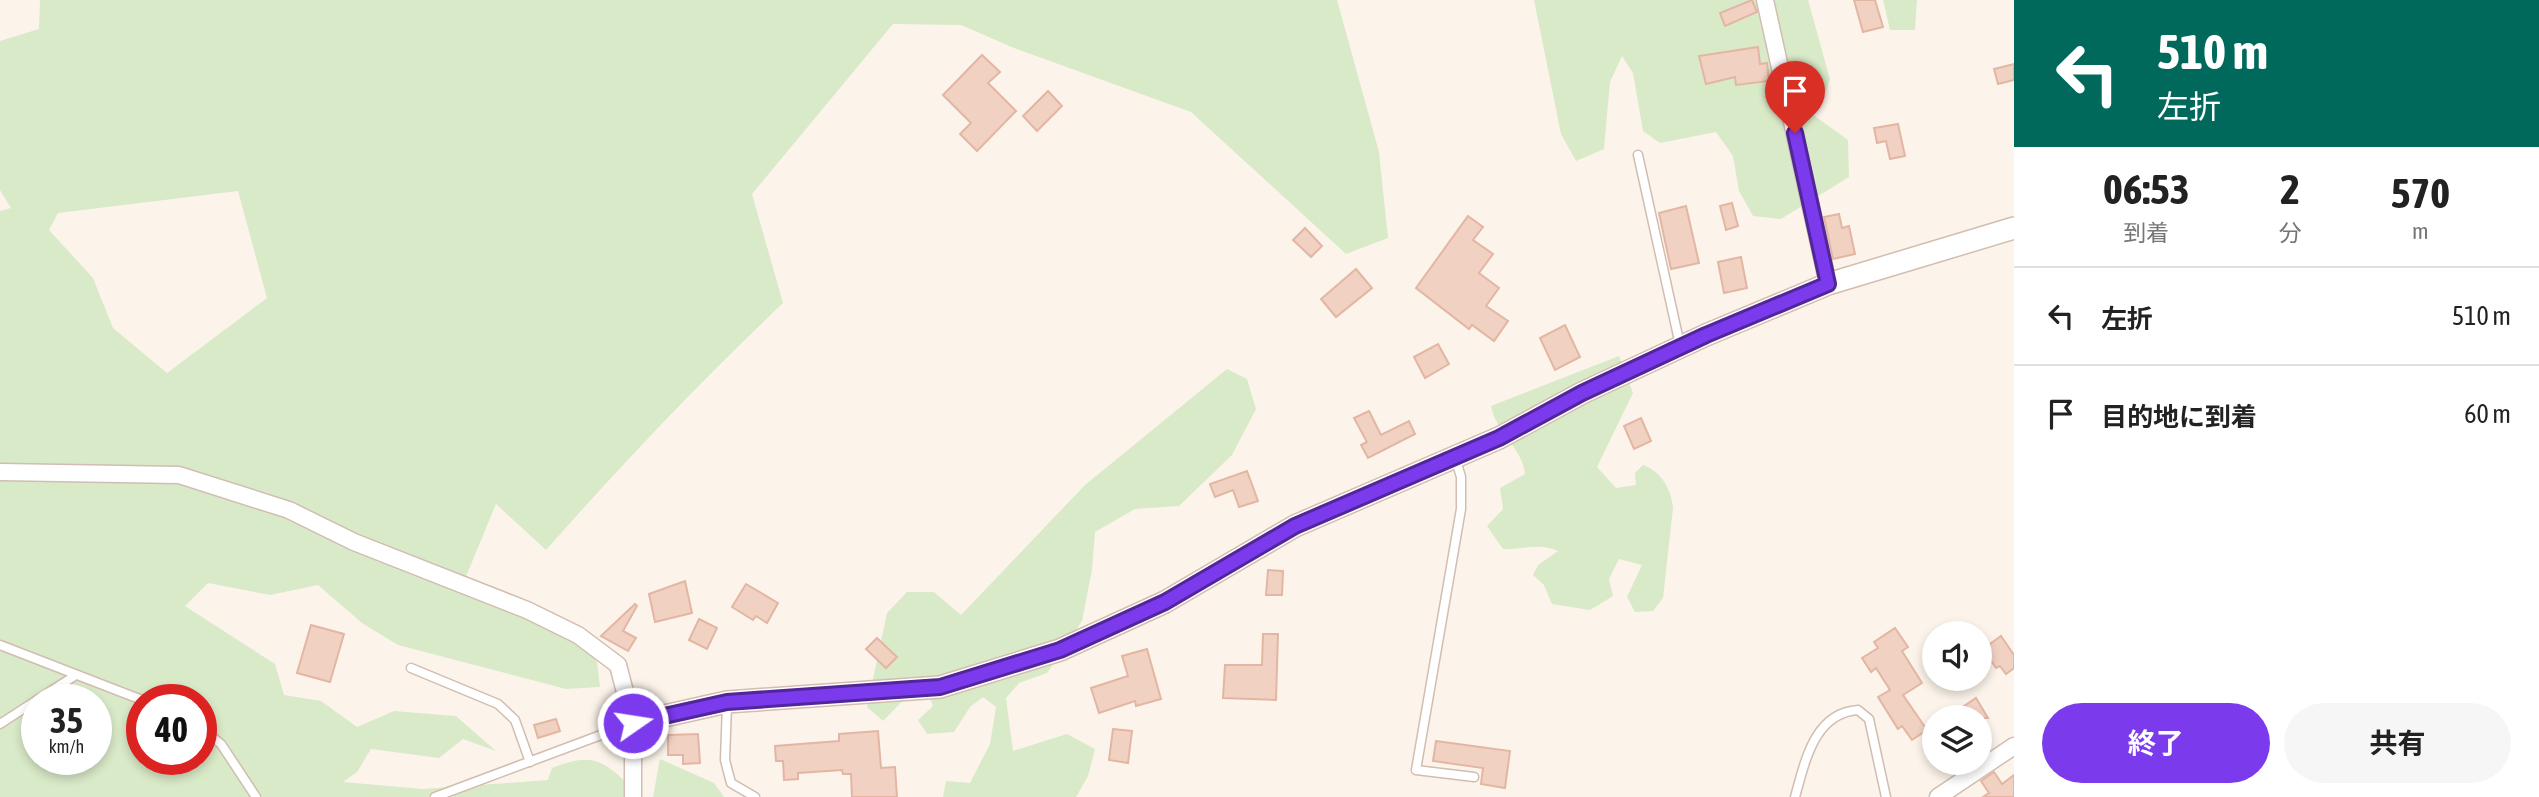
<!DOCTYPE html>
<html lang="ja">
<meta charset="utf-8">
<style>
:root{--surface:#fff;--page:#f6f6f6;--text:#222;--muted:#767676;--line:#e0e0e0;--accent:#7c3aed}
body{margin:0;font-family:"Asap Condensed","Noto Sans JP",sans-serif;background:var(--page);color:var(--text);height:100vh;display:flex;flex-direction:column;font-size:26px;white-space:nowrap}
*{box-sizing:border-box;margin:0}
p{font-size:23px;color:var(--muted)}
.icon{flex:none;width:38px;height:38px;fill:none;stroke:currentColor;stroke-width:2;stroke-linecap:round;stroke-linejoin:round}
.map{position:relative;flex:1;overflow:hidden}
.panel{display:flex;flex-direction:column;background:var(--surface);width:525px}
.panel>*{flex:none}
.guide{background:#00695c;color:#fff;overflow:hidden}
.controls{position:absolute;left:1922px;top:621px;display:grid;gap:14px}
.controls a{display:grid;place-items:center;width:70px;height:70px;border-radius:50%;background:var(--surface);box-shadow:0 4px 10px #0003;font-size:35px}
.speed{position:absolute;left:21px;top:684px;display:flex;gap:14px;font-size:35px;font-weight:700;text-align:center}
.speed>*{display:grid;place-content:center;width:91px;height:91px;border-radius:50%;background:var(--surface);box-shadow:0 4px 10px #0003;line-height:1}
.speed small{font-size:18px;font-weight:400}
.speed .limit{border:10px solid #d22;background:#fff;color:#111}
.pin{position:absolute;display:grid;place-items:center;width:60px;height:60px;color:#fff;margin:-72px -30px;border-radius:50% 50% 50% 0;rotate:-45deg;box-shadow:0 0 7px #0007}
.pin .icon{rotate:45deg}
.me{position:absolute;width:77px;margin:-38px;rotate:77deg;stroke-linejoin:round;filter:drop-shadow(0 0 5px #0008)}
.turn{display:flex;align-items:center;gap:24px;height:147px;padding:0 28px;font-size:32px}
.turn .icon{width:91px;height:91px;stroke-width:2.5}
.turn b{display:block;font-size:49px;line-height:60px}
.eta{display:flex;justify-content:space-evenly;align-items:center;height:119px;text-align:center}
.eta b{font-size:42px;font-weight:700;line-height:49px}
.primary-button{display:flex;gap:14px;margin-top:auto;padding:14px 28px}
.primary-button a{flex:1;height:80px;border-radius:42px;background:var(--accent);color:#fff;font-size:28px;font-weight:700;line-height:80px;text-align:center}
.primary-button a+a{background:var(--page);color:var(--text)}
ul{padding:0;list-style:none}
li{display:flex;align-items:center;gap:21px;height:98px;padding:0 28px;border-top:2px solid var(--line)}
li div{flex:1}
li b{display:block;font-size:26px}
li em{font-style:normal}
main{display:flex;flex:1;min-height:0}
.map>svg:first-child{display:block}
.green{fill:#d9eac8;fill-rule:evenodd}
.building{fill:#f1d1c2;stroke:#e3b6a3;stroke-width:2}
.lines{fill:none;stroke-linecap:round;stroke-linejoin:round}
.lane-casing{stroke:#d1bdb2;stroke-width:11}
.street-casing{stroke:#d1bdb2;stroke-width:19}
.secondary-casing{stroke:#d4bcaf;stroke-width:24}
.lane{stroke:#fff;stroke-width:8}
.street{stroke:#fff;stroke-width:16}
.secondary{stroke:#fff;stroke-width:21}
.route-casing{stroke:#51269a;stroke-width:18}
.route{stroke:#7c3aed;stroke-width:12}
</style>
<main>
<div class="map">
<svg width="2014" height="797" viewBox="0 0 2014 797">
<rect width="100%" height="100%" fill="#fcf4ea"/>
<g class="green">
<path d="M 40,0 L 1337,0 L 1379,152 L 1388,238 L 1346,254 L 1191,112 L 1014,48 L 961,25 L 893,24 L 752,194 L 783,303 C 700,382 622,464 546,550 L 496,504 L 460,591 L 580,643 L 597,662 L 600,687 L 566,689 L 398,645 L 362,623 L 318,585 L 270,595 L 208,583 L 185,606 L 275,664 L 284,695 L 321,701 L 357,727 L 394,711 L 456,716 L 496,751 L 463,739 L 439,758 L 371,749 L 357,772 L 343,782 L 423,789 L 548,780 L 552,768 C 586,755 598,756 625,781 L 627,797 L 0,797 L 0,211 L 11,208 L 0,190 L 0,41 L 39,29 ZM 238,191 L 267,298 L 167,373 L 113,328 L 93,278 L 49,230 L 58,213 ZM 37,700 L 96,700 L 96,760 L 37,760 ZM 142,700 L 201,700 L 201,760 L 142,760 Z"/>
<polygon points="1534,0 1808,0 1830,79 1826,91 1803,99 1805,109 1848,140 1849,177 1781,219 1753,216 1739,191 1733,156 1716,132 1660,143 1643,131 1633,73 1622,56 1610,82 1604,149 1576,161 1561,134"/>
<polygon points="1883,0 1917,0 1915,30 1890,30"/>
<path d="M 1619,356 L 1633,393 L 1597,467 L 1616,488 L 1636,485 L 1635,473 L 1643,465 C 1661,471 1671,489 1673,508 L 1663,598 L 1653,611 L 1635,612 L 1627,597 L 1642,565 L 1619,559 L 1609,579 L 1613,596 L 1590,610 L 1552,604 L 1544,585 L 1533,575 L 1538,565 L 1558,551 C 1540,542 1523,550 1503,549 L 1487,526 L 1503,509 L 1500,488 L 1525,474 C 1522,447 1496,433 1491,406 Z"/>
<polygon points="1227,369 1247,379 1256,409 1232,455 1179,506 1135,509 1095,532 1092,570 1082,621 1047,673 1019,683 1006,698 1013,751 1067,734 1095,749 1088,776 1076,797 943,797 946,781 970,783 990,744 996,707 983,697 970,707 954,732 927,734 918,720 933,706 923,680 883,721 867,707 887,613 907,592 934,592 961,615 1085,485"/>
<polygon points="660,759 714,783 724,797 653,797"/>
</g>
<g class="building">
<polygon points="1752,0 1757,12 1725,26 1720,13"/>
<polygon points="1854,0 1875,0 1883,27 1863,32"/>
<polygon points="1758,47 1760,64 1767,63 1769,81 1736,85 1735,77 1706,84 1699,56"/>
<polygon points="982,55 1000,72 988,83 1016,111 977,151 960,134 971,123 943,95"/>
<polygon points="2014,64 2014,80 1998,84 1994,69"/>
<polygon points="1048,91 1062,106 1037,131 1023,116"/>
<polygon points="1898,124 1905,156 1890,159 1886,141 1877,143 1874,128"/>
<polygon points="1732,203 1738,226 1726,230 1720,206"/>
<polygon points="1686,206 1699,263 1671,269 1659,213"/>
<polygon points="1839,214 1842,228 1849,226 1855,254 1833,259 1824,217"/>
<polygon points="1468,216 1483,227 1473,240 1493,254 1479,273 1499,288 1486,306 1508,321 1494,341 1472,325 1469,329 1416,288"/>
<polygon points="1305,228 1322,246 1311,257 1293,240"/>
<polygon points="1741,257 1747,288 1724,293 1718,262"/>
<polygon points="1356,269 1372,288 1336,317 1321,299"/>
<polygon points="1565,325 1580,357 1555,370 1540,338"/>
<polygon points="1438,344 1449,364 1425,378 1414,357"/>
<polygon points="1369,411 1381,435 1409,421 1415,434 1368,458 1361,445 1367,442 1354,418"/>
<polygon points="1641,418 1651,441 1634,449 1624,426"/>
<polygon points="1247,471 1258,501 1239,507 1233,490 1215,497 1210,484"/>
<polygon points="1268,570 1283,571 1282,595 1266,595"/>
<polygon points="685,581 692,613 655,622 649,594"/>
<polygon points="746,584 778,603 767,623 756,616 753,620 732,607"/>
<polygon points="635,604 637,606 623,631 636,638 628,651 601,636"/>
<polygon points="699,619 717,628 707,649 689,640"/>
<polygon points="311,625 344,634 330,682 297,673"/>
<polygon points="1895,628 1908,647 1902,651 1922,683 1903,695 1927,730 1912,740 1902,726 1898,729 1878,697 1890,690 1876,668 1871,672 1862,658 1878,648 1874,642"/>
<polygon points="1263,634 1278,634 1276,700 1223,698 1225,665 1262,665"/>
<polygon points="2001,636 2014,655 2014,668 2006,674 2000,666 1996,668 1983,649"/>
<polygon points="877,638 897,657 886,668 866,649"/>
<polygon points="1147,649 1161,699 1136,706 1135,701 1099,713 1091,688 1128,676 1122,656"/>
<polygon points="1976,698 1988,718 1968,718 1961,708"/>
<polygon points="556,719 560,731 538,738 534,725"/>
<polygon points="1113,729 1132,731 1128,763 1109,760"/>
<polygon points="878,731 881,768 895,767 897,797 852,797 851,774 843,774 842,770 798,773 798,779 784,780 783,761 776,761 775,746 839,741 839,734"/>
<polygon points="698,734 700,763 683,764 683,755 668,755 668,735"/>
<polygon points="1436,741 1510,751 1505,788 1481,784 1483,768 1433,761"/>
<polygon points="1994,772 2002,784 2014,775 2014,797 1983,797 1989,793 1981,781"/>
</g>
<g class="lines">
<defs>
<g id="lane">
<polyline points="1638,155 1680,345"/>
<polyline points="1455,457 1461,477 1461,509 1416,770 1474,777"/>
<polyline points="0,645 142,700"/>
<polyline points="411,668 498,704 515,720 530,762"/>
<polyline points="37,700 76,675"/>
<polyline points="727,705 725,760 731,783 755,797"/>
<polyline points="0,724 37,700"/>
<polyline points="201,728 221,744 256,797"/>
<polyline points="435,797 633,723"/>
<path d="M 1795,797 C 1805,762 1814,713 1858,710 L 1869,719 L 1886,797"/>
</g>
<g id="street">
<polyline points="1765,0 1828,284"/>
<polyline points="0,472 179,475 289,510 354,542 527,610 578,635 618,665 633,723 633,797"/>
<polyline points="1938,797 2014,746"/>
</g>
<polyline id="secondary" points="633,723 727,702 940,687 1060,650 1165,602 1295,526 1499,438 1582,393 1706,335 1828,284 2014,228"/>
</defs>
<use href="#lane" class="lane-casing"/>
<use href="#street" class="street-casing"/>
<use href="#secondary" class="secondary-casing"/>
<use href="#lane" class="lane"/>
<use href="#street" class="street"/>
<use href="#secondary" class="secondary"/>
</g>
<g class="lines">
<defs>
<polyline id="route" points="633,723 727,702 940,687 1060,650 1165,602 1295,526 1499,438 1582,393 1706,335 1828,284 1795,133"/>
</defs>
<use href="#route" class="route-casing"/>
<use href="#route" class="route"/>
</g>
</svg>
<div class="controls">
<a><svg class="icon" aria-label="sound" viewBox="0 0 24 24"><path d="M4 9h4l5-4v14l-5-4H4zM17 9q2 3 0 6"/></svg></a>
<a><svg class="icon" aria-label="layers" viewBox="0 0 24 24"><path d="M12 4l9 5-9 5-9-5zM3 14l9 5 9-5"/></svg></a>
</div>
<div class="speed"><div>35<small>km/h</small></div><div class="limit">40</div></div>
<div class="pin" style="left:1795px;top:133px;background:#d93025"><svg class="icon" aria-label="arrive" viewBox="0 0 24 24"><path d="M6 21V4h12l-3 4 3 4H6"/></svg></div>
<svg class="me" style="left:633px;top:723px" viewBox="-20 -20 40 40"><circle r="17" fill="#7c3aed" stroke="#fff" stroke-width="3"/><path d="M0-11L8 9 0 5-8 9z" fill="#fff"/></svg>
</div>
<section class="panel">
<div class="guide">
<div class="turn"><svg class="icon" aria-label="left" viewBox="0 0 24 24"><path d="M17 20v-9H6M10 6l-5 5 5 5"/></svg><div><b>510 m</b>左折</div></div>
</div>
<div class="eta">
<div><b>06:53</b><p>到着</p></div>
<div><b>2</b><p>分</p></div>
<div><b>570</b><p>m</p></div>
</div>
<ul>
<li><svg class="icon" aria-label="left" viewBox="0 0 24 24"><path d="M17 20v-9H6M10 6l-5 5 5 5"/></svg><div><b>左折</b></div><em>510 m</em></li>
<li><svg class="icon" aria-label="arrive" viewBox="0 0 24 24"><path d="M6 21V4h12l-3 4 3 4H6"/></svg><div><b>目的地に到着</b></div><em>60 m</em></li>
</ul>
<div class="primary-button"><a>終了</a><a>共有</a></div>
</section>
</main>
